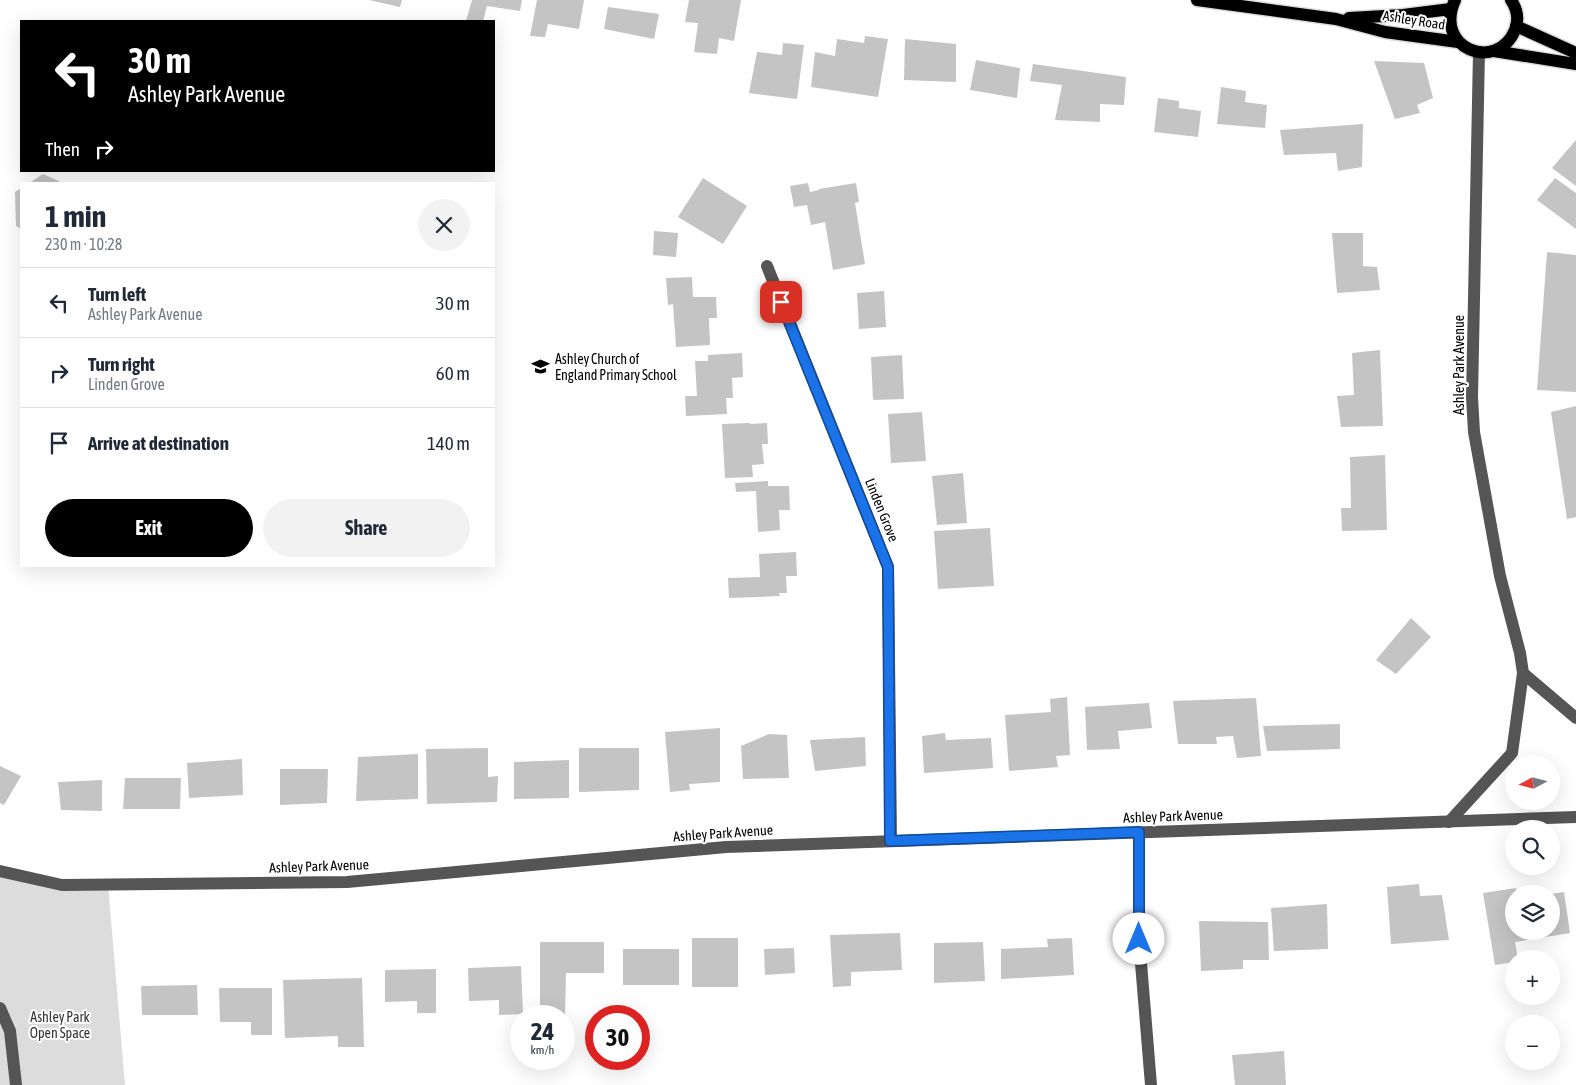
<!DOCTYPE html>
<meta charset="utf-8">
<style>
:root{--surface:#fff;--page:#f2f2f3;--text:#1f2937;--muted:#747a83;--line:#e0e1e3;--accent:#000}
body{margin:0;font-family:"Asap Condensed",sans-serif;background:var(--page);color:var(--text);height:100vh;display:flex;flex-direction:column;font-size:19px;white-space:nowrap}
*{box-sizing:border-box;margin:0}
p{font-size:16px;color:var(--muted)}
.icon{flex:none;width:28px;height:28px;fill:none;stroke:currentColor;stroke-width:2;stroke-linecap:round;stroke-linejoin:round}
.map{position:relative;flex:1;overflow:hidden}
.panel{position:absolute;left:20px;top:182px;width:475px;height:385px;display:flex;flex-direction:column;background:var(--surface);border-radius:0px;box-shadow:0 5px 20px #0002}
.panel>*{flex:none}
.top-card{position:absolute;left:20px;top:20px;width:475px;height:152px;border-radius:0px;box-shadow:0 5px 20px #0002;background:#000;color:#fff;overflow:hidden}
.needle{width:32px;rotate:263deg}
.buttons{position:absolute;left:1505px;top:755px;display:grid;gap:10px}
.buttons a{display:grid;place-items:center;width:55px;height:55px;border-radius:50%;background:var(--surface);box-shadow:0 5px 20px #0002;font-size:25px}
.speed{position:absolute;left:510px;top:1005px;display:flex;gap:10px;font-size:25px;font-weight:700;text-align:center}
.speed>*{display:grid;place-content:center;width:65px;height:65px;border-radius:50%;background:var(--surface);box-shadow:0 5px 20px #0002;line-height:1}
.speed small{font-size:12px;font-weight:400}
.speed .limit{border:8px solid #d22;background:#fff;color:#111}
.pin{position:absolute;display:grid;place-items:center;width:42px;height:42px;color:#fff;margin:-21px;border-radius:10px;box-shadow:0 2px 8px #0006}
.me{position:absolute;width:55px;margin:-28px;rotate:0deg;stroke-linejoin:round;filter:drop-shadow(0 0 4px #0008)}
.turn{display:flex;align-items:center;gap:18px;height:105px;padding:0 25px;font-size:22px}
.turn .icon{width:65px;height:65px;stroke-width:2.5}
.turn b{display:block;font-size:35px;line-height:42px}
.then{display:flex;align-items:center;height:48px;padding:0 25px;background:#0003;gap:10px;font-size:19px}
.round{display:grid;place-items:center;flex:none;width:52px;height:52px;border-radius:26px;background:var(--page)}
.head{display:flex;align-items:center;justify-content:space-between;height:85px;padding:0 25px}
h1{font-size:30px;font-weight:700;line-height:38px}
.action{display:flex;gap:10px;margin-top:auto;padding:10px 25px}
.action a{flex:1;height:58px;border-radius:30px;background:var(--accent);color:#fff;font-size:20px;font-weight:700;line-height:58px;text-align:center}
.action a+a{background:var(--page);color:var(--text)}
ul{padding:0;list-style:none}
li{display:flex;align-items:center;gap:15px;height:70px;padding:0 25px;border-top:1px solid var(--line)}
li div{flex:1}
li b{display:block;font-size:19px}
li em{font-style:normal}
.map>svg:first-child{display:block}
.green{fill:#dcdcdc}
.building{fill:#c4c4c4}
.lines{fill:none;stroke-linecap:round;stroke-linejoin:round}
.major-casing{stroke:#dbdbdb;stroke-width:15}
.minor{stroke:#555;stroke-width:12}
.major{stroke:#000;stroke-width:12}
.route-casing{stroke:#114b97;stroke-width:12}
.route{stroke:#1a73e8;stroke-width:9}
.labels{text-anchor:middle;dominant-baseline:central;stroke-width:4;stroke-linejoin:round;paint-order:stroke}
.street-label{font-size:14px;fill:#000;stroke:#fff}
.poi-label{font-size:14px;fill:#000;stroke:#fff;text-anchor:start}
.park-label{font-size:14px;fill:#333;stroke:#fff}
</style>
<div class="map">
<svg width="1576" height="1085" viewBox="0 0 1576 1085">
<rect width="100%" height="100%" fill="#fff"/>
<polygon class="green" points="0,875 108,884 125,1085 0,1085"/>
<g class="building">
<polygon points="369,0 402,0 400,7"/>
<polygon points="472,0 522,0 520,11 487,6 483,21 466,21"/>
<polygon points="537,0 584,0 579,29 548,24 545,37 530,36"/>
<polygon points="689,0 741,0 734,41 719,38 717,54 694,52 698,23 685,22"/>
<polygon points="608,7 659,14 654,39 604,29"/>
<polygon points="865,36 888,39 878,97 811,87 815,52 835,56 837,39 864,43"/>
<polygon points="905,39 956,44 956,82 904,80"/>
<polygon points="783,43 804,45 797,99 749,93 757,52 782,55"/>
<polygon points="976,60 1020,68 1017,98 970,90"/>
<polygon points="1374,61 1424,63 1433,98 1417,105 1420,113 1395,119"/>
<polygon points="1033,64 1126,77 1124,105 1100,104 1100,122 1055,120 1062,85 1030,81"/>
<polygon points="1221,87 1246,91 1245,102 1267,105 1265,128 1217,124"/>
<polygon points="1158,98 1179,101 1179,108 1201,111 1198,137 1154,132"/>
<polygon points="1363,124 1362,167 1338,171 1336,153 1284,155 1280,130"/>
<polygon points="1576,140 1576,186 1552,168"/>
<polygon points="43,174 65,184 28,184"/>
<polygon points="703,178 747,206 723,244 678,217"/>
<polygon points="1555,178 1576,193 1576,229 1537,200"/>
<polygon points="808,183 810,192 819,190 819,189 856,183 859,202 855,203 865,264 833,270 825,222 811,225 807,205 794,207 790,186"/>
<polygon points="21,188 21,229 16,226 15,192"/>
<polygon points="654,231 678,233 676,257 653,255"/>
<polygon points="1332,233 1363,233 1363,266 1377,267 1380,290 1337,293"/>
<polygon points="1547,252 1576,255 1576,392 1537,390"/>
<polygon points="692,277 693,297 716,297 717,318 709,318 710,345 676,347 673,304 668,305 666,278"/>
<polygon points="884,291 886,327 859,329 857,293"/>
<polygon points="1380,350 1383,426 1341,427 1337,396 1354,395 1352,353"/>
<polygon points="742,353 743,377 732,378 733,398 726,398 727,414 686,416 685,396 697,396 695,361 708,361 708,355"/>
<polygon points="902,355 904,399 873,400 871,357"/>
<polygon points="1576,406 1576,517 1567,519 1551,412"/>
<polygon points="922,412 926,461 891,463 888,414"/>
<polygon points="750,423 750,424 767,423 768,444 762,444 764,464 752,465 753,477 725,478 722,424"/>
<polygon points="1385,455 1387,530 1342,531 1341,508 1351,508 1350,457"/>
<polygon points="963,473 967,523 937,525 932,476"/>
<polygon points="768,481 768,486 789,486 790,510 779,510 780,530 758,532 756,491 736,492 735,483"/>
<polygon points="990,528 994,586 938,589 934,531"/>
<polygon points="796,552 797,576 786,576 787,593 779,593 780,596 729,598 728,578 760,577 759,554"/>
<polygon points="1411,618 1431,637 1396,674 1376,660"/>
<polygon points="1067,697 1070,755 1056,756 1058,767 1009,771 1005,715 1051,712 1050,699"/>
<polygon points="1256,698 1261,756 1237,758 1233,736 1216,737 1217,744 1178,744 1173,701"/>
<polygon points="1149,703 1152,728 1118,731 1120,749 1087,750 1085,707"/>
<polygon points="1340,724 1340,749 1267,751 1263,726"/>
<polygon points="720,728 720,782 689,784 690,790 670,792 665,732"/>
<polygon points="945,733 946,740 991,738 993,768 924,773 922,736"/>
<polygon points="769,734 787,735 789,778 743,779 741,746"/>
<polygon points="865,737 866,766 815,771 810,740"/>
<polygon points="488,748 488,777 498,776 497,802 427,804 426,749"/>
<polygon points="579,748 639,748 639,790 579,792"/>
<polygon points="418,754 418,799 356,801 358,757"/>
<polygon points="242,759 243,795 189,798 187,763"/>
<polygon points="569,760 569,798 514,799 514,762"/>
<polygon points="0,766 21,776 4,805 0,803"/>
<polygon points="280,769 328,769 327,803 280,805"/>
<polygon points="125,778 181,778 180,809 123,809"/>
<polygon points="102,780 102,811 61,810 58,782"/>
<polygon points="1419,884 1420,896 1442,895 1449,940 1391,944 1387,887"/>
<polygon points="1516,888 1517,894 1514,894 1514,931 1551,931 1551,894 1564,892 1570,933 1515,942 1518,959 1514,959 1514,962 1495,965 1483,893"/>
<polygon points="1327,904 1328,949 1274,951 1271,908"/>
<polygon points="1199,921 1268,922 1269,960 1243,960 1243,969 1201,971"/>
<polygon points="900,933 902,970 851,972 851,986 833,987 830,935"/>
<rect x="692" y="938" width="46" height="49"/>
<polygon points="1072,938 1074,975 1001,979 1001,949 1048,947 1047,939"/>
<polygon points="540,942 604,942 604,973 566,973 565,1016 540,1016"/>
<polygon points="983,942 985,981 934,983 934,943"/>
<polygon points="794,948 795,973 765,975 764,949"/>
<rect x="623" y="949" width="56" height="36"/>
<polygon points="521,966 523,1014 499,1015 499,1000 469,1001 468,968"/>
<polygon points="436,969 436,1013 417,1013 417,1001 385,1002 385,970"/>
<polygon points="362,978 364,1047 338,1047 338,1036 285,1038 283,980"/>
<polygon points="197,985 198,1015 142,1015 141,986"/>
<polygon points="219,988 272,988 272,1035 251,1035 251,1022 220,1022"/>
<polygon points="1284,1051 1286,1085 1235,1085 1232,1055"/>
</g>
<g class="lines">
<defs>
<g id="major">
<polyline points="1197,0 1336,19 1385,32 1458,42"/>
<path d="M 1455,0 C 1433,49 1497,73 1515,30 C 1519,20 1517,9 1511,0"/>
<polyline points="1349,18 1403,15 1451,9"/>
<polyline points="1516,26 1576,53"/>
<polyline points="1494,51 1576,64"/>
</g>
</defs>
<use href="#major" class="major-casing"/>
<g class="minor">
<polyline points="1479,52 1472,397 1474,432 1500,576 1520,653 1523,673 1576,718"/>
<polyline points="767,266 888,567 891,841"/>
<polyline points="1449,822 1512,753 1523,673"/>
<polyline points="1139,832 1139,939 1151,1085"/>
<polyline points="0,871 62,885 347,882 726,847 1576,817"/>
<polyline points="0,1008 10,1031 16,1085"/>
</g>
<use href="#major" class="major"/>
</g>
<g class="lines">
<defs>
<polyline id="route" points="781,302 888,567 890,841 1139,832 1139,939"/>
</defs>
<use href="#route" class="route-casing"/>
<use href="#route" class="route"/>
</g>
<defs>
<symbol id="school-bare" viewBox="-9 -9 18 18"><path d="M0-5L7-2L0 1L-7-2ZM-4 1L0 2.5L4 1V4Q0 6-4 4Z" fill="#000" stroke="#fff" stroke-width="2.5" paint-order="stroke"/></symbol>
</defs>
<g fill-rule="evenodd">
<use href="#school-bare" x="528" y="354" width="25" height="25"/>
</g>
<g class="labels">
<g class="street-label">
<text transform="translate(1414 20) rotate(9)">Ashley Road</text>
<text transform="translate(1459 365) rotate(-90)">Ashley Park Avenue</text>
<text transform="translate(882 510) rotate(68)">Linden Grove</text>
<text transform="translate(1173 816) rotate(-2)">Ashley Park Avenue</text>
<text transform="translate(723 833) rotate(-4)">Ashley Park Avenue</text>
<text transform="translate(319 866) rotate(-2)">Ashley Park Avenue</text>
</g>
<g class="poi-label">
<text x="555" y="359">Ashley Church of<tspan x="555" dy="16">England Primary School</tspan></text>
</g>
<g class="park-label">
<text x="60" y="1017">Ashley Park<tspan x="60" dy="16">Open Space</tspan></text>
</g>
</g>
</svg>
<div class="buttons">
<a><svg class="needle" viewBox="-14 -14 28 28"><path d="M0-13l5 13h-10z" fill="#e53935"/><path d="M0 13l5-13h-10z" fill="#747a83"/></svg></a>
<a><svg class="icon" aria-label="search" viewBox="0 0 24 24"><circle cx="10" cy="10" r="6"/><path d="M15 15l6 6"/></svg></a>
<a><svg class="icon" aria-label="layers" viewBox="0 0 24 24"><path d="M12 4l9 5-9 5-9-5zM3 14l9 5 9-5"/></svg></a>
<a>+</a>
<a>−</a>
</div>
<div class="speed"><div>24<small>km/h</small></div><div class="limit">30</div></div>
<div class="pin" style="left:781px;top:302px;background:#d93025"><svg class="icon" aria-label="arrive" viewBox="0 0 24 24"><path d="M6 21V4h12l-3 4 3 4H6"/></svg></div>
<svg class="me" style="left:1139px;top:939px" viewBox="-20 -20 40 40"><circle r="19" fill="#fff"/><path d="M0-13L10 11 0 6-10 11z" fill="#1a73e8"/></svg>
<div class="top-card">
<div class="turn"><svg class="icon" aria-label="left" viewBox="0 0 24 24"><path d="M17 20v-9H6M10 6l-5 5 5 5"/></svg><div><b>30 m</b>Ashley Park Avenue</div></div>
<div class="then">Then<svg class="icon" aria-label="right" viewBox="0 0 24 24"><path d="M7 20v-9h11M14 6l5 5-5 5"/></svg></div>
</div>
<section class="panel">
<div class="head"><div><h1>1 min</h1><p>230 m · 10:28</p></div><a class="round"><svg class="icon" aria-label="close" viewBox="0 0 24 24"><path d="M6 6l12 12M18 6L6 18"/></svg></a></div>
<ul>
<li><svg class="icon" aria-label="left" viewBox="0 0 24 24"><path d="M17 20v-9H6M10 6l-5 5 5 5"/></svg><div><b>Turn left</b><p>Ashley Park Avenue</p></div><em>30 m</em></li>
<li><svg class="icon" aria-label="right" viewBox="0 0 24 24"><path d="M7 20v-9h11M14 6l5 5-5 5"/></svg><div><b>Turn right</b><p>Linden Grove</p></div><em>60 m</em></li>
<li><svg class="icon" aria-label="arrive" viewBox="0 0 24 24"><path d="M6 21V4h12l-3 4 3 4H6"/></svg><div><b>Arrive at destination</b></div><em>140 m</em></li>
</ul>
<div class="action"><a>Exit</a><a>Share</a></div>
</section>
</div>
